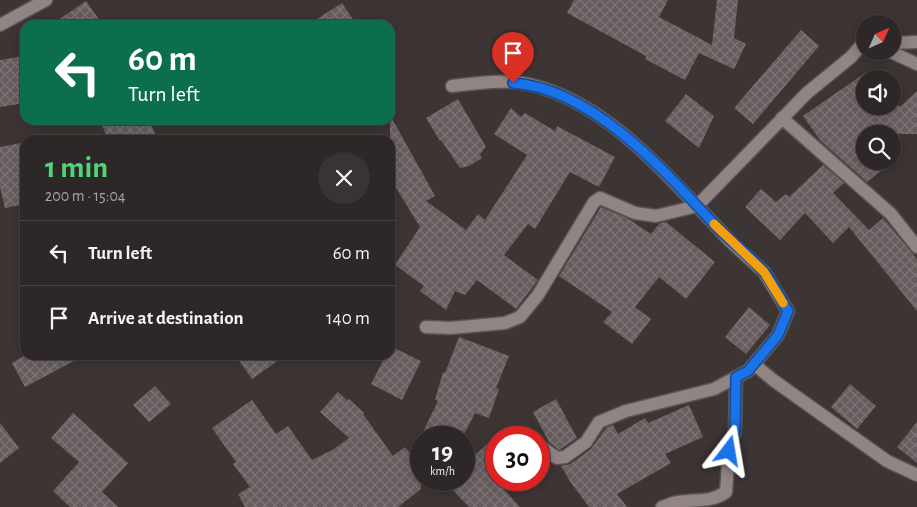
<!DOCTYPE html>
<meta charset="utf-8">
<style>
:root{--surface:#2e2727;--page:#3a3333;--text:#f1f3f6;--muted:#a7a5a7;--line:#494444;--accent:#4dd676}
body{margin:0;font-family:"Alegreya Sans",sans-serif;background:var(--page);color:var(--text);height:100vh;display:flex;flex-direction:column;font-size:19px;white-space:nowrap}
*{box-sizing:border-box;margin:0}
p{font-size:16px;color:var(--muted)}
.icon{flex:none;width:28px;height:28px;fill:none;stroke:currentColor;stroke-width:2;stroke-linecap:round;stroke-linejoin:round}
.map{position:relative;flex:1;overflow:hidden}
.sheet{position:absolute;left:20px;top:135px;width:375px;height:225px;display:flex;flex-direction:column;background:var(--surface);border-radius:15px;box-shadow:0 2px 12px #0003,0 0 0 1px var(--line)}
.sheet>*{flex:none}
.top-card{position:absolute;left:20px;top:20px;width:375px;height:105px;border-radius:15px;box-shadow:0 2px 12px #0003,0 0 0 1px var(--line);background:#0b6e4f;color:#fff;overflow:hidden}
.needle{width:32px;rotate:45deg}
.controls{position:absolute;left:856px;top:15px;display:grid;gap:10px}
.controls a{display:grid;place-items:center;width:45px;height:45px;border-radius:50%;background:var(--surface);box-shadow:0 2px 12px #0003,0 0 0 1px var(--line);font-size:25px}
.speed{position:absolute;left:410px;top:426px;display:flex;gap:10px;font-size:25px;font-weight:700;text-align:center}
.speed>*{display:grid;place-content:center;width:65px;height:65px;border-radius:50%;background:var(--surface);box-shadow:0 2px 12px #0003,0 0 0 1px var(--line);line-height:1}
.speed small{font-size:12px;font-weight:400}
.speed .limit{border:8px solid #d22;background:#fff;color:#111}
.pin{position:absolute;display:grid;place-items:center;width:42px;height:42px;color:#fff;margin:-51px -21px;border-radius:50% 50% 50% 0;rotate:-45deg;box-shadow:0 0 5px #0007}
.pin .icon{rotate:45deg}
.me{position:absolute;width:55px;margin:-28px;rotate:14deg;stroke-linejoin:round;filter:drop-shadow(0 0 4px #0008)}
.turn{display:flex;align-items:center;gap:18px;height:105px;padding:0 25px;font-size:22px}
.turn .icon{width:65px;height:65px;stroke-width:2.5}
.turn b{display:block;font-size:35px;line-height:42px}
.round{display:grid;place-items:center;flex:none;width:52px;height:52px;border-radius:26px;background:var(--page)}
.headline{display:flex;align-items:center;justify-content:space-between;height:85px;padding:0 25px}
h1{font-size:30px;font-weight:600;line-height:38px;color:var(--accent)}
ul{padding:0;list-style:none}
li{display:flex;align-items:center;gap:15px;height:65px;padding:0 25px;border-top:1px solid var(--line)}
li div{flex:1}
li b{display:block;font-size:19px}
li em{font-style:normal}
.map>svg:first-child{display:block}
.building{fill:url(#building-cross-hatch)}
.lines{fill:none;stroke-linecap:round;stroke-linejoin:round}
.minor-casing{stroke:#5a5253;stroke-width:15}
.minor{stroke:#908485;stroke-width:12}
.route-casing{stroke:#114b97;stroke-width:12}
.route{stroke:#1a73e8;stroke-width:9}
.slow{stroke:#f59e0b;stroke-width:9}
</style>
<div class="map">
<svg width="917" height="507" viewBox="0 0 917 507">
<defs>
<pattern id="building-cross-hatch" width="8" height="8" patternUnits="userSpaceOnUse" patternTransform="scale(1.25)"><rect width="8" height="8" fill="#685d5e"/><path d="M0 0l8 8M0 8l8-8" fill="none" stroke="#7e7475"/></pattern>
</defs>
<rect width="100%" height="100%" fill="#3d3434"/>
<g class="building">
<polygon points="574,0 668,0 659,17 712,45 717,0 738,0 734,38 746,44 734,69 699,53 685,80 645,59 646,56 567,13"/>
<polygon points="86,1 103,25 51,25"/>
<polygon points="342,3 357,25 308,25"/>
<polygon points="801,30 819,46 753,124 734,108"/>
<polygon points="25,56 25,103 0,107 0,60"/>
<polygon points="865,73 865,106 901,106 917,91 917,134 865,134 865,161 893,161 867,182 820,140 803,116"/>
<polygon points="686,94 714,116 699,148 665,121"/>
<polygon points="458,99 486,147 480,154 482,158 469,166 460,168 441,140 440,141 426,118"/>
<polygon points="511,108 521,117 525,113 555,131 557,126 615,157 599,187 570,172 535,229 528,224 504,255 538,280 516,309 477,280 465,295 455,291 446,310 420,291 424,286 395,265 420,227 390,178 390,115 435,196 426,201 466,230 478,214 485,220 527,155 494,134"/>
<polygon points="114,120 149,120 158,140 108,140 102,125"/>
<polygon points="21,143 25,162 25,204 5,208 0,187 0,147"/>
<polygon points="823,165 844,183 833,193 869,230 883,218 917,259 917,311 849,227 833,243 805,213 780,240 745,207 761,189 776,202 786,194 789,197"/>
<polygon points="601,207 627,218 651,234 660,223 666,222 715,262 686,299 659,277 635,307 651,319 632,344 603,322 612,312 559,276"/>
<polygon points="749,307 770,325 746,354 725,337"/>
<polygon points="459,337 509,356 496,388 499,389 489,418 475,413 462,438 420,438 438,401 435,400 443,372 445,373"/>
<polygon points="390,346 421,361 402,400 371,384 386,355 390,355"/>
<polygon points="26,355 85,355 25,387 12,363"/>
<polygon points="235,355 286,355 252,379"/>
<polygon points="850,384 876,406 857,429 831,407"/>
<polygon points="155,386 171,404 149,422 133,405"/>
<polygon points="338,392 347,400 349,399 364,413 363,414 393,456 405,447 421,468 421,489 398,507 245,507 238,494 250,487 233,464 236,462 212,428 252,400 276,434 288,426 312,460 334,449 349,438 320,412"/>
<polygon points="556,399 577,438 559,450 549,442 533,412"/>
<polygon points="689,405 703,437 665,454 671,463 617,494 627,507 589,507 571,483 561,466 570,464 591,449 606,428 613,425 618,434 645,418 648,423"/>
<polygon points="73,413 128,463 102,492 118,507 70,507 53,491 79,462 51,438"/>
<polygon points="917,422 917,463 897,447"/>
<polygon points="0,423 19,448 0,463"/>
<polygon points="496,436 496,473 492,476 520,507 469,507 443,480 464,480 464,465"/>
</g>
<g class="lines">
<defs>
<g id="minor">
<polyline points="0,25 46,0"/>
<polyline points="892,43 917,42"/>
<polyline points="889,51 917,64"/>
<path d="M 452,86 C 476,83 504,79 528,84 C 598,100 650,157 697,206 L 807,93 L 851,57 L 865,41"/>
<polyline points="782,118 891,214 917,247"/>
<polyline points="426,327 451,328 505,323 520,317 538,295 594,202 600,198 635,213 656,216 697,206 730,241 764,272 788,311 778,335 748,371 714,389 626,411 599,422 586,442 565,457 557,458 543,448"/>
<polyline points="754,364 773,380 887,461 917,475"/>
<path d="M 662,507 C 666,506 670,504 673,503 C 692,498 709,504 726,492 L 729,451 L 735,431 L 736,377"/>
</g>
</defs>
<use href="#minor" class="minor-casing"/>
<use href="#minor" class="minor"/>
</g>
<g class="lines">
<defs>
<path id="route" d="M 513,83 C 591,88 664,170 714,224 C 730,241 749,255 764,272 C 773,283 780,298 788,311 L 778,335 L 748,371 L 736,377 L 735,431 L 729,451"/>
</defs>
<use href="#route" class="route-casing"/>
<use href="#route" class="route"/>
<polyline class="slow" points="714,224 764,272 783,303"/>
</g>
</svg>
<div class="controls">
<a><svg class="needle" viewBox="-14 -14 28 28"><path d="M0-13l5 13h-10z" fill="#e53935"/><path d="M0 13l5-13h-10z" fill="#a7a5a7"/></svg></a>
<a><svg class="icon" aria-label="sound" viewBox="0 0 24 24"><path d="M4 9h4l5-4v14l-5-4H4zM17 9q2 3 0 6"/></svg></a>
<a><svg class="icon" aria-label="search" viewBox="0 0 24 24"><circle cx="10" cy="10" r="6"/><path d="M15 15l6 6"/></svg></a>
</div>
<div class="speed"><div>19<small>km/h</small></div><div class="limit">30</div></div>
<div class="pin" style="left:513px;top:83px;background:#d93025"><svg class="icon" aria-label="arrive" viewBox="0 0 24 24"><path d="M6 21V4h12l-3 4 3 4H6"/></svg></div>
<svg class="me" style="left:729px;top:451px" viewBox="-20 -20 40 40"><path d="M0-17L14 15 0 8-14 15z" fill="#1a73e8" stroke="#fff" stroke-width="4"/></svg>
<div class="top-card">
<div class="turn"><svg class="icon" aria-label="left" viewBox="0 0 24 24"><path d="M17 20v-9H6M10 6l-5 5 5 5"/></svg><div><b>60 m</b>Turn left</div></div>
</div>
<section class="sheet">
<div class="headline"><div><h1>1 min</h1><p>200 m · 15:04</p></div><a class="round"><svg class="icon" aria-label="close" viewBox="0 0 24 24"><path d="M6 6l12 12M18 6L6 18"/></svg></a></div>
<ul>
<li><svg class="icon" aria-label="left" viewBox="0 0 24 24"><path d="M17 20v-9H6M10 6l-5 5 5 5"/></svg><div><b>Turn left</b></div><em>60 m</em></li>
<li><svg class="icon" aria-label="arrive" viewBox="0 0 24 24"><path d="M6 21V4h12l-3 4 3 4H6"/></svg><div><b>Arrive at destination</b></div><em>140 m</em></li>
</ul>
</section>
</div>
